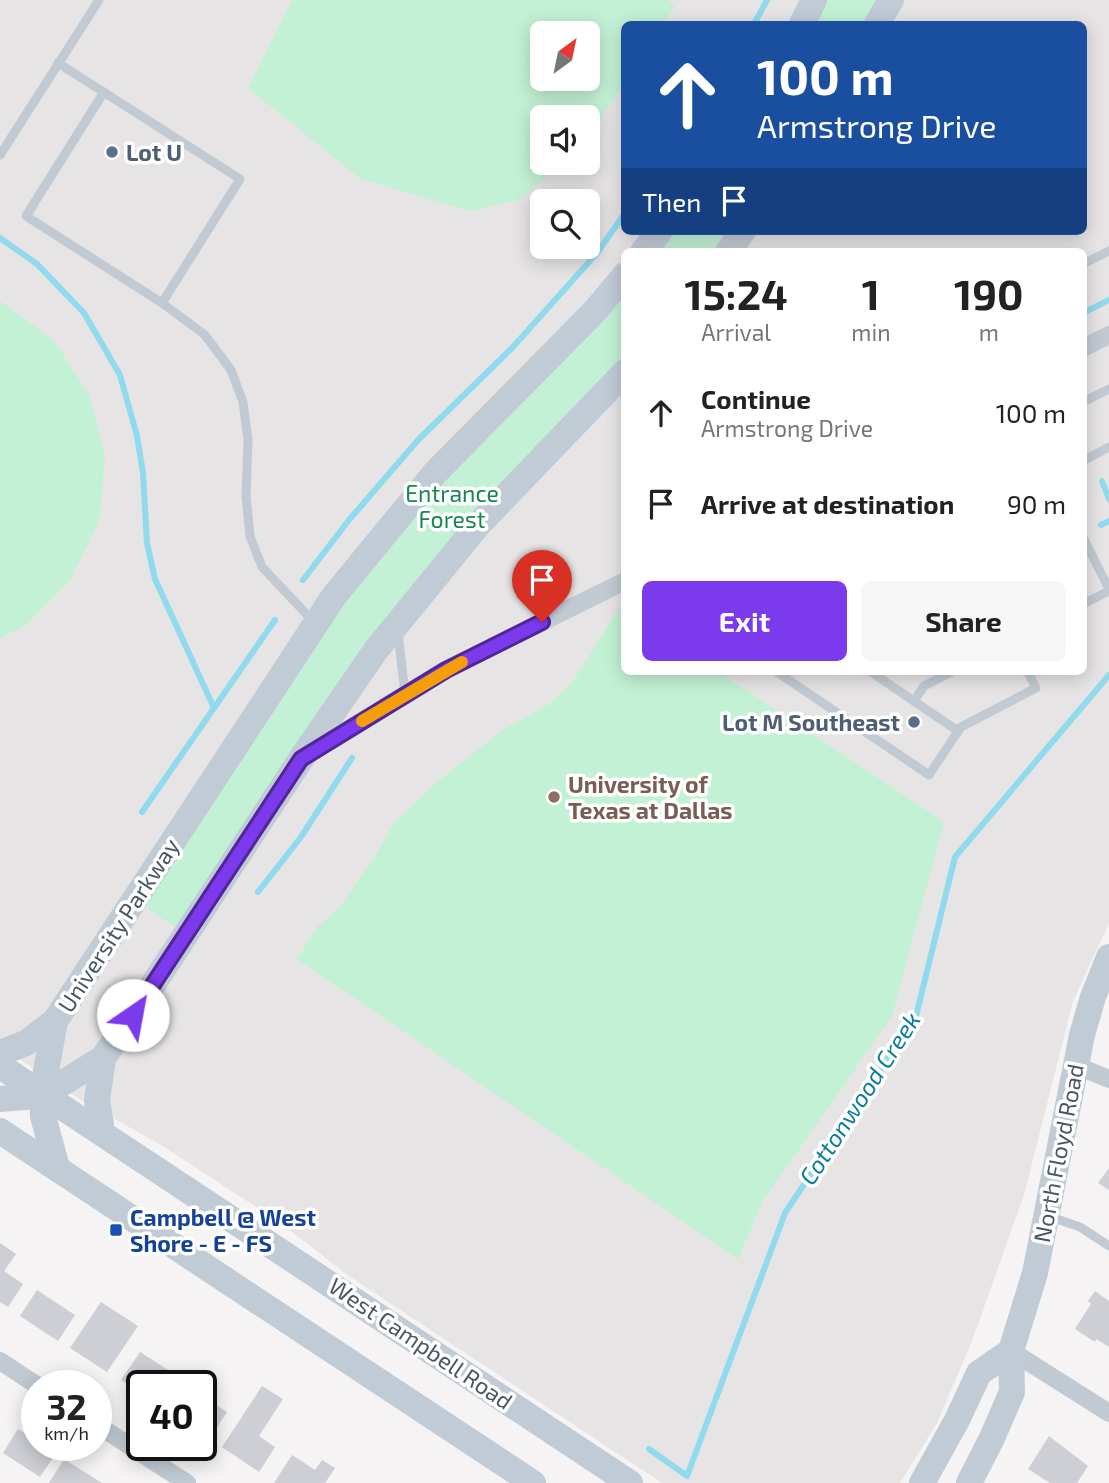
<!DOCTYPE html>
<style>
:root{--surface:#fff;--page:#f6f6f6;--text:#222;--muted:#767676;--accent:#7c3aed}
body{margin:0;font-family:"Exo 2",sans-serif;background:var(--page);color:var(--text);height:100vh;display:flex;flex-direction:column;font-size:26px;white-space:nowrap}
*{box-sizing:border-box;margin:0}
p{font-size:23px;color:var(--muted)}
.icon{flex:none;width:38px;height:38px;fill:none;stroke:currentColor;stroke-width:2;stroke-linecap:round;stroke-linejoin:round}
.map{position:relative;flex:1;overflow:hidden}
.sheet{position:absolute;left:621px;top:248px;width:466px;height:427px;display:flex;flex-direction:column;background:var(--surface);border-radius:10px;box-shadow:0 4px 18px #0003}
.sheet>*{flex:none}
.guide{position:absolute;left:621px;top:21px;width:466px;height:214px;border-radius:10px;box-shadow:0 4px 18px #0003;background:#1a4fa0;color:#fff;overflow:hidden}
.needle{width:46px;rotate:33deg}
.fabs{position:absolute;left:530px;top:21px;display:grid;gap:14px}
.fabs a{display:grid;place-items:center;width:70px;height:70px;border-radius:10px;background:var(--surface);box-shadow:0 4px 18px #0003;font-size:35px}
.speed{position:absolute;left:21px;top:1370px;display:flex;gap:14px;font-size:35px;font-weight:700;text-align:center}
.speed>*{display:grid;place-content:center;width:91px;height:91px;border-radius:50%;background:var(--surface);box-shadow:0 4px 18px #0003;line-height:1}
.speed small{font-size:18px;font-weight:400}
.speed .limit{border:4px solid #111;border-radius:10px;background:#fff;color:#111}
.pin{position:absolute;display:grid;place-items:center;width:60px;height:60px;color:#fff;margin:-72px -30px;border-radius:50% 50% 50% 0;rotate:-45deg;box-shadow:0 0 7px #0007}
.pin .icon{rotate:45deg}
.me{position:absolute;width:77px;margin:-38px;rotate:33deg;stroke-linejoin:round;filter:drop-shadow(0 0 5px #0008)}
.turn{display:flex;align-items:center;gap:24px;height:147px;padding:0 21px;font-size:32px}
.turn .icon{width:91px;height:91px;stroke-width:2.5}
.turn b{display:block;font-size:49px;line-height:60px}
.then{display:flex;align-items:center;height:66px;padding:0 21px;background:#0003;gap:14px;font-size:26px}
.eta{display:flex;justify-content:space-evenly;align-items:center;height:119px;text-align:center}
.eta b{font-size:42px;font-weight:700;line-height:49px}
.button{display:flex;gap:14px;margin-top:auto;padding:14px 21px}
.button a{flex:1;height:80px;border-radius:10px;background:var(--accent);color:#fff;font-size:28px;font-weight:700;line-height:80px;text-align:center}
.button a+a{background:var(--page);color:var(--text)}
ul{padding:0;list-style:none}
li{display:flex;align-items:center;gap:21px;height:91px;padding:0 21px}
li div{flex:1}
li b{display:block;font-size:26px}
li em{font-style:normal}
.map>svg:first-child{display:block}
.education{fill:#e6e4e5;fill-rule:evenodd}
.green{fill:#c3f1d5;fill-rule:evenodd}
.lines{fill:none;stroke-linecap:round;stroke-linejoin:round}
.stream{stroke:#90daee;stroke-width:6}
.building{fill:#cdcfd5}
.lane{stroke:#c1cad2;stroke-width:9}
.street{stroke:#c1cad2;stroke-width:18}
.secondary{stroke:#c1cbd6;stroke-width:26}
.route-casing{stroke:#51269a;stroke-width:18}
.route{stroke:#7c3aed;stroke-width:12}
.slow{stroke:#f59e0b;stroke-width:12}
.service-dot{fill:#5c6f8a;stroke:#fff;stroke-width:2.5}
.education-dot{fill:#8d6e63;stroke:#fff;stroke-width:2.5}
.transit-dot{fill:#1a4fb4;stroke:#fff;stroke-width:2.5}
.labels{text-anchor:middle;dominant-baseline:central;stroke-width:7;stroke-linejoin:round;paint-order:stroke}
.service-label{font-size:23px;font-weight:bold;fill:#4e5e75;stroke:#fff;text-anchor:start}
.park-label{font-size:23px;fill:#17864f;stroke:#fff}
.education-label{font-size:23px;font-weight:bold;fill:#785e54;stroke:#fff;text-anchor:start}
.street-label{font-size:23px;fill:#4a5661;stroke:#fff}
.transit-label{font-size:23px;font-weight:bold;fill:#164399;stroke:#fff;text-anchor:start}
.water-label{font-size:24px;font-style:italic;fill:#0c7c9b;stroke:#fff}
</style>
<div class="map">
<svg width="1109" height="1483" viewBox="0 0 1109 1483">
<rect width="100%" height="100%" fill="#f5f3f3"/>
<path class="education" d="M 0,0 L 1109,0 L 1109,923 L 1073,1001 L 1024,1195 L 972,1341 L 937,1423 L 900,1483 L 662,1483 L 349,1276 L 279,1222 L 161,1145 L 84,1102 L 0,1046 ZM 625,24 L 1083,24 L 1083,231 L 625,231 ZM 542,33 L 588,33 L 588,79 L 542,79 ZM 542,117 L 588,117 L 588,163 L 542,163 ZM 542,201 L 588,201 L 588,247 L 542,247 ZM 625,252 L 1083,252 L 1083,672 L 625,672 Z"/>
<g class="green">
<path d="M 292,0 L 668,0 L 675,6 L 663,24 L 625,24 L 625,82 L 588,137 L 588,117 L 542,117 L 542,163 L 564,163 L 519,200 L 470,211 L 361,179 L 248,88 ZM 588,33 L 588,79 L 542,79 L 542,33 Z"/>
<polygon points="828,0 879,0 865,24 815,24"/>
<polygon points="673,231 732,231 717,252 655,252"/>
<polygon points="625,289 625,358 484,507 373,637 175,927 141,904 339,608 442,480"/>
<polygon points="0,301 54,341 89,395 105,457 99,521 71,579 26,625 0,638"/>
<polygon points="620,606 625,609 625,672 719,672 944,822 892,1016 763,1201 738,1259 297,959 317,927 341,905 372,861 396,820 449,772 503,730 549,704 572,683"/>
</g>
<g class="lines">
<g class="stream">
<polyline points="754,24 767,0"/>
<polyline points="0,238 37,264 84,313 120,375 137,436 143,473 147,543 155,579 214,708"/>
<polyline points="1083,313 1109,300"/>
<polyline points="1102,481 1109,499"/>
<polyline points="1101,525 1109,521"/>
<polyline points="303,580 349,520 418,440 512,348 597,253 625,213"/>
<polyline points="142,812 275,620"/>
<polyline points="258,892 301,837 352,758"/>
<polyline points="649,1449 687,1476 785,1213 916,1016 955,857 1109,675"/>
</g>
</g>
<g class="building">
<polygon points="1109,1168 1109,1190 1098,1183"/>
<polygon points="0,1243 16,1254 4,1271 23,1284 8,1307 0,1302"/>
<polygon points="37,1290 75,1315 58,1341 20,1316"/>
<polygon points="1095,1291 1109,1301 1109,1347 1096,1339 1095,1342 1075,1329 1091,1304 1088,1301"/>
<polygon points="101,1302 138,1326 107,1372 70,1348"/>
<polygon points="140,1352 179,1377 173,1386 142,1386 142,1394 121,1380"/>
<polygon points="262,1386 283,1399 259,1436 275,1447 259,1472 222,1447"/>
<polygon points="201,1395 227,1412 210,1438 201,1432"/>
<polygon points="18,1429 37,1441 37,1446 44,1446 56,1453 40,1477 3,1453"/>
<polygon points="1049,1436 1088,1466 1077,1483 1050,1483 1028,1469"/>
<polygon points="292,1455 315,1470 322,1460 335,1468 325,1483 274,1483"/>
<polygon points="64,1459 102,1483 49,1483"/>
</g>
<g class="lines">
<g class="lane">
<polyline points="58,63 240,179 162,303 205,335 231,370 243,402 248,440 246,496 250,536 262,567 314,622"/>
<polyline points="104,92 26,216 162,303"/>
<polyline points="0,155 99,0"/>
<polyline points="1083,264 1109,251"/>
<polyline points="1083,402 1109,389"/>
<polyline points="1083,461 1109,447"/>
<polyline points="1083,537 1109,589"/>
<polyline points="1083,604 1109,591"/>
<polyline points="398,633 405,694"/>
<polyline points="777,672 929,775 961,727 1036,688 1028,672"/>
<polyline points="871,672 958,731"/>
<polyline points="914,701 924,686 951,672"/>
<polyline points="1048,1216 1080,1227 1109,1246"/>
</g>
<g class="street">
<polyline points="1083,348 1109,335"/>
<polyline points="310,753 445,670 625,581"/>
<polyline points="1075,1065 1109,1079"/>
<polyline points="1011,1351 1109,1413"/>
<polyline points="0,1361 38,1386"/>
<polyline points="96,1424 187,1483"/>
</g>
<g class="secondary">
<polyline points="802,24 814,0"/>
<polyline points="877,24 891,0"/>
<polyline points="643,252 660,231"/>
<polyline points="728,252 743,231"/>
<polyline points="0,1053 26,1043 55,1021"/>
<polyline points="0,1066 630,1483"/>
<polyline points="0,1099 26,1097 42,1093 66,1081 103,1058 133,1015 301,759 376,650 478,525 625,372"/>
<polyline points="0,1131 533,1483"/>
<polyline points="102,1132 97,1100 103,1058"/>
<polyline points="57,1168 43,1116 42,1093 55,1021 334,596 435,473 594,312 625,275"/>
<polyline points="922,1483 957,1420 979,1373 1011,1351"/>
<polyline points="969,1483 992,1438 1012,1392 1011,1351 1035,1273 1082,1035 1093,997 1109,957"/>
</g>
</g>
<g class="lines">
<defs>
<polyline id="route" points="133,1015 301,759 446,670 542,622"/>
</defs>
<use href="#route" class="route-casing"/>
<use href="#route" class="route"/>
<polyline class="slow" points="362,721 462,662"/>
</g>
<g class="service-dot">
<circle cx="112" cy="152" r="7"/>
<circle cx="914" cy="722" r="7"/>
</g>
<circle class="education-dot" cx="554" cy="797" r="7"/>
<rect class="transit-dot" x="109" y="1223" width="14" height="14" rx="3.5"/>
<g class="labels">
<g class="service-label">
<text x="126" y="152">Lot U</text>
<text x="900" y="722" text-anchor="end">Lot M Southeast</text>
</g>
<g class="park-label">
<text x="452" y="493">Entrance<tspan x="452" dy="26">Forest</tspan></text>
</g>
<g class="education-label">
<text x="568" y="784">University of<tspan x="568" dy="26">Texas at Dallas</tspan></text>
</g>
<g class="street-label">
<text transform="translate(118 925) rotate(-57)">University Parkway</text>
<text transform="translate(1058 1153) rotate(-79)">North Floyd Road</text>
<text transform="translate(421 1343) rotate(34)">West Campbell Road</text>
</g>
<g class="transit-label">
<text x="130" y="1217">Campbell @ West<tspan x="130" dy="26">Shore - E - FS</tspan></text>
</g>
<g class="water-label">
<text transform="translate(859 1098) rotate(-57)">Cottonwood Creek</text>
</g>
</g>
</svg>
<div class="fabs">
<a><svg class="needle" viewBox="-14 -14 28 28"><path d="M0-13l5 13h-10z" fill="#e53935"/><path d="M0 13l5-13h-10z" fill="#767676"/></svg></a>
<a><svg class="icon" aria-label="sound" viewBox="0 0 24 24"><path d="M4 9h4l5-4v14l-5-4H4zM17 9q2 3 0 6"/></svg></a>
<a><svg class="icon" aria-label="search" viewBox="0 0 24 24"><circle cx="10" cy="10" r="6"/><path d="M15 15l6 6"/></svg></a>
</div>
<div class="speed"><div>32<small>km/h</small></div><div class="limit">40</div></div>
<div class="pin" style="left:542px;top:622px;background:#d93025"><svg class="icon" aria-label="arrive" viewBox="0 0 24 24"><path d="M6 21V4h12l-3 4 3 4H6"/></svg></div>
<svg class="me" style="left:133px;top:1015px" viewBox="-20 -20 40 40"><circle r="19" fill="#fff"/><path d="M0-13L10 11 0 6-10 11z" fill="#7c3aed"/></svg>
<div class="guide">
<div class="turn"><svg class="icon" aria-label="ahead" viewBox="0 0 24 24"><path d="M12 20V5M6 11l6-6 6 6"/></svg><div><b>100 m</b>Armstrong Drive</div></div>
<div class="then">Then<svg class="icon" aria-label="arrive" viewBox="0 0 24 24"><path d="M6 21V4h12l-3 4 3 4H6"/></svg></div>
</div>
<section class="sheet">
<div class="eta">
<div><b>15:24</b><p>Arrival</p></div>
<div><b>1</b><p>min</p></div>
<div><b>190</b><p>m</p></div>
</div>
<ul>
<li><svg class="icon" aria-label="ahead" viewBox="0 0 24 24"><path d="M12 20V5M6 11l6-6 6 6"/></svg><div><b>Continue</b><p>Armstrong Drive</p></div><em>100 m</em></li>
<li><svg class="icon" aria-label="arrive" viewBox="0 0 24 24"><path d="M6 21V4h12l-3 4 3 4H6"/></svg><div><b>Arrive at destination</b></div><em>90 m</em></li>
</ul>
<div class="button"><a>Exit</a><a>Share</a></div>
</section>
</div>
